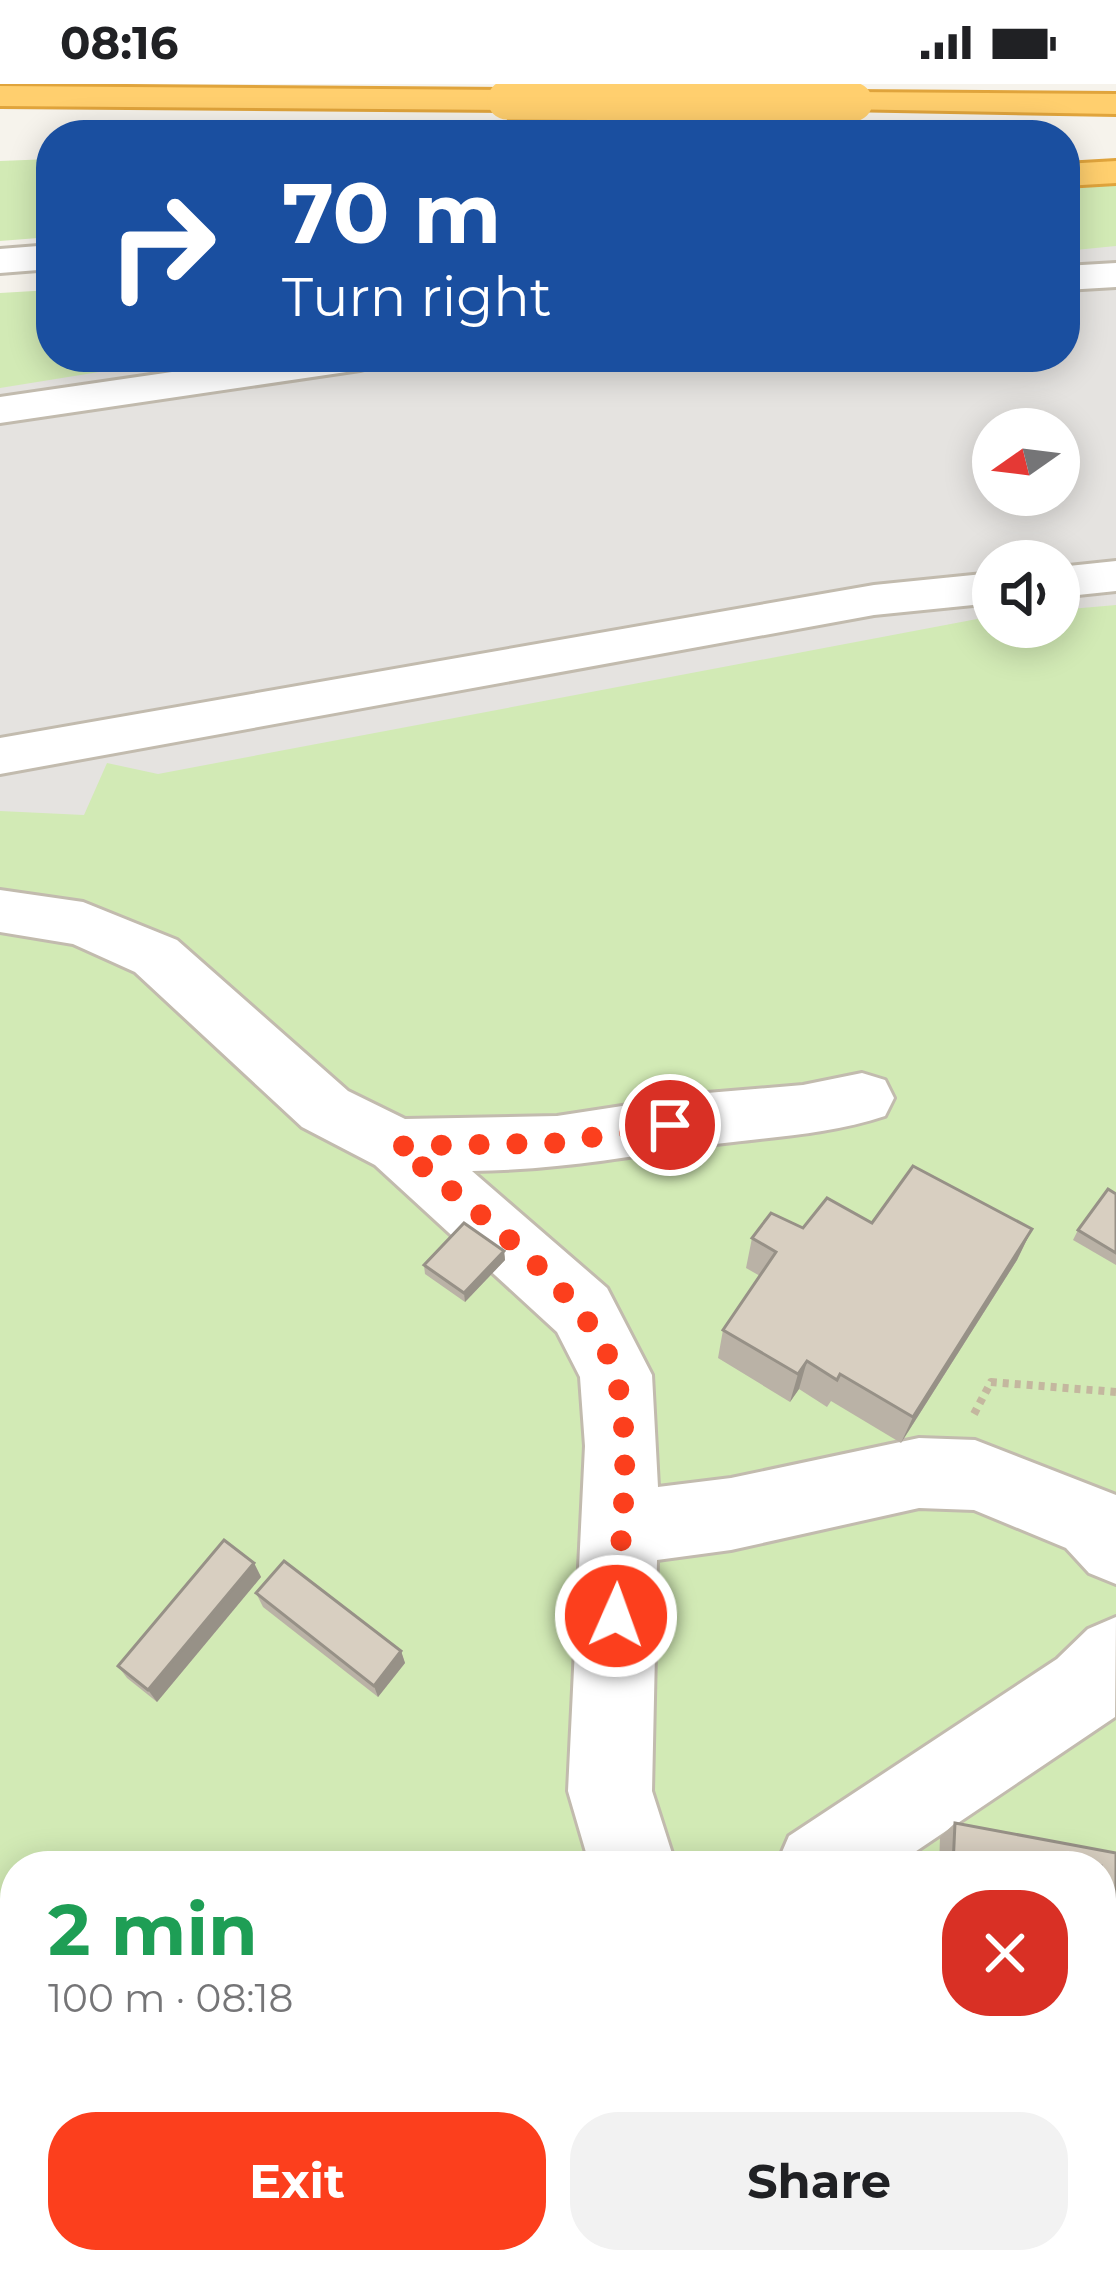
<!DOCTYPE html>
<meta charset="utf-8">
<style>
:root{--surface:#fff;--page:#f2f2f2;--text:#202124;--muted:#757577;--accent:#fc3f1d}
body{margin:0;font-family:Montserrat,sans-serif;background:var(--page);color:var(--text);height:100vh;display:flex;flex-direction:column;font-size:45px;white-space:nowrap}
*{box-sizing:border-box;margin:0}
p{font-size:39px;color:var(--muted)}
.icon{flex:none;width:66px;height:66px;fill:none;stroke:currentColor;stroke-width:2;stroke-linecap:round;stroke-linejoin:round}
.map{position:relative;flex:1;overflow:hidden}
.panel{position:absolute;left:0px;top:1767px;width:1116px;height:423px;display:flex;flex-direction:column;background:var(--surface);border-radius:48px 48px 0 0;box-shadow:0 6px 30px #0003}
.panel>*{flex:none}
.guide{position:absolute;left:36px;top:36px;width:1044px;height:252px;border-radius:48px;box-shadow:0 6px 30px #0003;background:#1a4fa0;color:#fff;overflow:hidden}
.needle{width:78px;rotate:256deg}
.tools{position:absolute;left:972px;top:324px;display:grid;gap:24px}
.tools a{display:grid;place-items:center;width:108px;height:108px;border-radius:50%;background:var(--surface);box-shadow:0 6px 30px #0003;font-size:60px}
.pin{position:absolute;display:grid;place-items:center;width:102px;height:102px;color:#fff;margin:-51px;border:6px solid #fff;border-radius:50%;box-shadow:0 3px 12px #0007}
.me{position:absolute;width:132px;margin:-66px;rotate:2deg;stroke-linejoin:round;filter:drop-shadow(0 0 9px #0008)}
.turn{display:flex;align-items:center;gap:42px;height:252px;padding:0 48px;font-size:54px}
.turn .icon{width:156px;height:156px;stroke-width:2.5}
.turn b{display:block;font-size:84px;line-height:102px}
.round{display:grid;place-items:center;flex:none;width:126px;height:126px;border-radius:48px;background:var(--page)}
.headline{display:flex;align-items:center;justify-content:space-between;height:204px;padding:0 48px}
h1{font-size:72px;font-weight:700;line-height:90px;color:#1e9e55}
.cta{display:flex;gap:24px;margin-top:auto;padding:24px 48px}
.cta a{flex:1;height:138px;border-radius:48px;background:var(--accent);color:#fff;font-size:48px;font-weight:700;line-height:138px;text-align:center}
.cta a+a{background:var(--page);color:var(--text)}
.status{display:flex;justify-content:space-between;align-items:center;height:84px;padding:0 60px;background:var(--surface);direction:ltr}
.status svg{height:33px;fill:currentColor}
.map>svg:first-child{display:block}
.green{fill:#d2eab5;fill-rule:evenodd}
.parking{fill:#e5e3e0;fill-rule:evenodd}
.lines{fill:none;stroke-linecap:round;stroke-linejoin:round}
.minor-casing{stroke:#c2bbae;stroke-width:6}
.highway-casing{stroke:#e0a43c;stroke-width:6}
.path{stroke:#c4b79f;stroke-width:8;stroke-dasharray:6 6;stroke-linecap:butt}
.minor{fill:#fff;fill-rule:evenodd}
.highway{fill:#ffcf6e;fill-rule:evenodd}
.highway-bridge-casing{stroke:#e0a43c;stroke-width:42;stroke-linecap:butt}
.highway-bridge{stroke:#ffcf6e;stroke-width:39}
.wall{fill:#bab2a6}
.shaded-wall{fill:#979187}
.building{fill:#d8cfc1;stroke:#979187;stroke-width:3}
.route{stroke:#fc3f1d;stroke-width:21;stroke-dasharray:0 37.8}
</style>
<div class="status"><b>08:16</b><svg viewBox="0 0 49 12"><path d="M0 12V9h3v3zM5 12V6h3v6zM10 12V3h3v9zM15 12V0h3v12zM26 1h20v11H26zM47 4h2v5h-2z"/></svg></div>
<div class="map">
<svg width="1116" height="2189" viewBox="0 0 1116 2189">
<rect width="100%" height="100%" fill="#f6f3ec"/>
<g class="green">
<polygon points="51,75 51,153 0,157 0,77"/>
<path d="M 1116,97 L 1116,2189 L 0,2189 L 0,209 L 51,206 L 51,273 L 1065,273 L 1065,100 ZM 993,345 L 1059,345 L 1059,411 L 993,411 ZM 993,477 L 1059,477 L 1059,543 L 993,543 ZM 15,1782 L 1101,1782 L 1101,2175 L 15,2175 Z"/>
</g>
<path class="parking" d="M 1116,162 L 1116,521 L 1059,526 L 1059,477 L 993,477 L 993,532 L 158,690 L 107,679 L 84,731 L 0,727 L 0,304 L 192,273 L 1065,273 L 1065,167 ZM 993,345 L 1059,345 L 1059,411 L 993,411 Z"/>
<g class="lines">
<defs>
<g id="minor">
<polygon points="639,0 682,0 677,7 594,51 549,51 554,43"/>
<polygon points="51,161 51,185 0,189 0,165"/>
<polygon points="1116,179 1116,203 1065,206 1065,182"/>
<polygon points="274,273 381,273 375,282 360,286 0,339 0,313"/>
<polygon points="1116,477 1116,507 1059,513 1059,483"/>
<polygon points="993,489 993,519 874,531 0,690 0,654 874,501"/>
<path d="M 0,806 L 83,818 L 177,856 L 348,1007 L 405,1035 L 557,1032 L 707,1009 L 803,1001 L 862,989 L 885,996 L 894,1014 L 885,1032 C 824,1052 764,1053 702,1062 C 621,1074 554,1086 472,1087 L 607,1204 L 652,1291 L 658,1403 L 731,1394 L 919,1354 L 975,1356 L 1116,1411 L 1116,1500 L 1089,1489 L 1066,1464 L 974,1426 L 919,1424 L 731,1466 L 657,1476 L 652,1707 L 676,1782 L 590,1782 L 568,1707 L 585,1362 L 580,1293 L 557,1248 L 375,1081 L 302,1043 L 135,888 L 73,860 L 0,848 Z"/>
<polygon points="1116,1533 1115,1633 894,1782 776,1782 789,1752 1057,1575 1088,1545"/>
<polygon points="776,2175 879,2175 885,2189 782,2189"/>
</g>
<g id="highway">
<polygon points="0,2 507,6 519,9 524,16 519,23 507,26 0,22"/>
<polygon points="853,8 1116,10 1116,30 841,25 836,18 841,11"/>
<polygon points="1116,77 1116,99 1065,102 1065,80"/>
</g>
</defs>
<use href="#minor" class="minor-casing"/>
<use href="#highway" class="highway-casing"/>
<polyline class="path" points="974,1330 991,1298 1116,1308"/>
<use href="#minor" class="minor"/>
<use href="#highway" class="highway"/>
<defs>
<polyline id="highway-bridge" points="507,16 853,18"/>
</defs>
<use href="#highway-bridge" class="highway-bridge-casing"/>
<use href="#highway-bridge" class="highway-bridge"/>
</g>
<g class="wall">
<polygon points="1116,1110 1116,1181 1073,1156 1078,1146"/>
<polygon points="872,1139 1032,1145 1017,1176 901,1359 831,1317 827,1323 799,1305 790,1318 718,1274 723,1246 760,1192 746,1184 752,1154 803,1144"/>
<polygon points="504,1167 505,1176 465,1218 425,1190 424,1181"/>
<polygon points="254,1479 261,1493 157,1618 127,1594 118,1582"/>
<polygon points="256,1509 401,1567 405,1579 378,1613 263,1523"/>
<polygon points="955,1739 1116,1769 1116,2189 1026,2189 1043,2175 1101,2175 1101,1782 939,1782 940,1753"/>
<polygon points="995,2175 1022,2175 1012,2184 1000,2183"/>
</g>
<g class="shaded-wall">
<polygon points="1032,1145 1017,1176 901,1359 913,1333"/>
<polygon points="504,1167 505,1176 465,1218 464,1209"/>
<polygon points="807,1277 799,1305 790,1318 798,1290"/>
<polygon points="254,1479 261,1493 157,1618 148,1606"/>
<polygon points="401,1567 405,1579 378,1613 374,1602"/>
</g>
<g class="building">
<polygon points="913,1082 1032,1145 913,1333 840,1290 837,1296 807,1277 798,1290 723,1246 776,1168 752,1154 771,1129 803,1144 827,1114 872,1139"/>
<polygon points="1108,1105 1116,1110 1116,1169 1078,1146"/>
<polygon points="464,1139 504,1167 464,1209 424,1181"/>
<polygon points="224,1456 254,1479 148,1606 118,1582"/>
<polygon points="284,1477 401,1567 374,1602 256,1509"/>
<polygon points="955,1739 1116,1769 1116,2189 1098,2189 1089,2175 1101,2175 1101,1782 953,1782"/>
<polygon points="1006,2175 1022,2175 1012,2184"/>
<polygon points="1058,2175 1075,2175 1084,2189 1041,2189"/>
</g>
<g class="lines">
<path class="route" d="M 616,1532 C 619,1456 634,1367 616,1293 C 596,1213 461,1117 398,1062 L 556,1059 L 670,1041"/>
</g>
</svg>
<div class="tools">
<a><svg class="needle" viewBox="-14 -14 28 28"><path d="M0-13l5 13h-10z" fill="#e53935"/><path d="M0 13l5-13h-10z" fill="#757577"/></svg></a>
<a><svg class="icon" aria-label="sound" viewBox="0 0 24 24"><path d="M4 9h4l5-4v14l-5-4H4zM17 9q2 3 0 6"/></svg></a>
</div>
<div class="pin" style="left:670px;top:1041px;background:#d93025"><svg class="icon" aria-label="arrive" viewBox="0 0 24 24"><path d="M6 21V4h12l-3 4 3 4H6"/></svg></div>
<svg class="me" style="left:616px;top:1532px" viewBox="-20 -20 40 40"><circle r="17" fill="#fc3f1d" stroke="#fff" stroke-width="3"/><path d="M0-11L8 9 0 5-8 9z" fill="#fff"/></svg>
<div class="guide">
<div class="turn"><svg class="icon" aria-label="right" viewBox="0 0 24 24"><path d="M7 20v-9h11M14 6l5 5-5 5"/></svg><div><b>70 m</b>Turn right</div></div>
</div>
<section class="panel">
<div class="headline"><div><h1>2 min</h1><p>100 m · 08:18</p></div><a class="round" style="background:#d93025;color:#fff"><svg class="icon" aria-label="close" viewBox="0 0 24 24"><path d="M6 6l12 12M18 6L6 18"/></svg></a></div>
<div class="cta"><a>Exit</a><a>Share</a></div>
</section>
</div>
